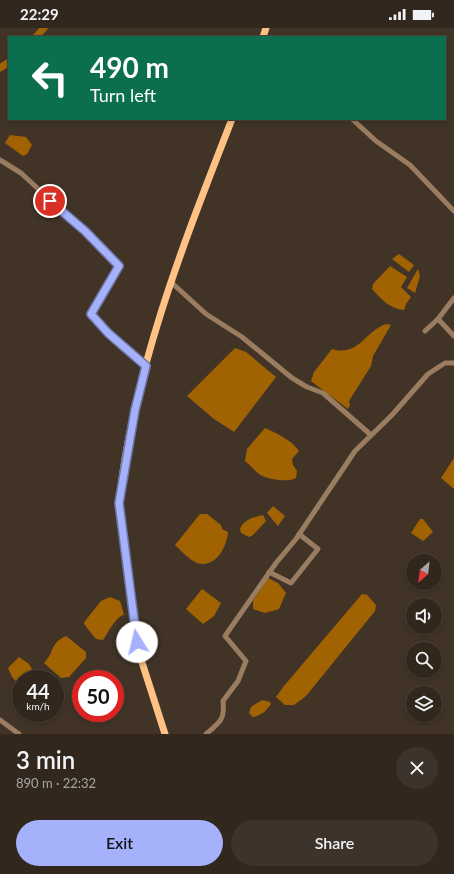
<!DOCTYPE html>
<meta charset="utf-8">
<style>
:root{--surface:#31271d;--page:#3d332a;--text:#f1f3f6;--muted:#a8a5a4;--line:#4c443b;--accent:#a6b1fc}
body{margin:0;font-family:Lato,sans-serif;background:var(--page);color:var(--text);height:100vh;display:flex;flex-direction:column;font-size:15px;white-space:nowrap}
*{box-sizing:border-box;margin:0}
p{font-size:13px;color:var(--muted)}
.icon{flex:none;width:22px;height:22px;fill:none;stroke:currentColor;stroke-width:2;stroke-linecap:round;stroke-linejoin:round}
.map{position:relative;height:706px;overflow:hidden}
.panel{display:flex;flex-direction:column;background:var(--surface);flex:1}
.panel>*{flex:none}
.guide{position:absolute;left:8px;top:8px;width:438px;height:84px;border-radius:0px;box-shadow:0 2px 6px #0003,0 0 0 1px var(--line);background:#0b6e4f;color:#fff;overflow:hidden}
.needle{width:26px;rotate:208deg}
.tools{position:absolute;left:406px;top:526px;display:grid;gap:8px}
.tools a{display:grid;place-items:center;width:36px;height:36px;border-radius:50%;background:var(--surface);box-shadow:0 2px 6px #0003,0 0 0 1px var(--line);font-size:20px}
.speed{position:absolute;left:12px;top:642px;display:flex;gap:8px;font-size:20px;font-weight:700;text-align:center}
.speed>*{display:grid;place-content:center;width:52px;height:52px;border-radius:50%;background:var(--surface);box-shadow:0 2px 6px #0003,0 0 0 1px var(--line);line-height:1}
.speed small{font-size:10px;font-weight:400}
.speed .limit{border:6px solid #d22;background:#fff;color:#111}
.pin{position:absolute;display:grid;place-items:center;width:34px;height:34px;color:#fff;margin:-17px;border:2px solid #fff;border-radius:50%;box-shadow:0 1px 4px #0007}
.me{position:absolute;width:44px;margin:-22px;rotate:351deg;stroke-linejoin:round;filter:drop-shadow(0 0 3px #0008)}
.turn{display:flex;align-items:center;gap:14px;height:84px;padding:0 16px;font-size:18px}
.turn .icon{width:52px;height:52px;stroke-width:2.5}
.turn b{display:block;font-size:28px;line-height:34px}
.round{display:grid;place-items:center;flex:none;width:42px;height:42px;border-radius:21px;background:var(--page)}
.overview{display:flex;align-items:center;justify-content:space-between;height:68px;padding:0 16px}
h1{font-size:24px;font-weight:600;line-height:30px}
.cta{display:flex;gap:8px;margin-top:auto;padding:8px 16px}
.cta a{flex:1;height:46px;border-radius:24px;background:var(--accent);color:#111;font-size:16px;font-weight:600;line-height:46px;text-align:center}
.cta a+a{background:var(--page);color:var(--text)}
.status{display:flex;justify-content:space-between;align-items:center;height:28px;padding:0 20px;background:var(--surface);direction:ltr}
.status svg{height:11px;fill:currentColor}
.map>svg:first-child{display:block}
.water{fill:#a16302}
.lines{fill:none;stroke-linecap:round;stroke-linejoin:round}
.river{stroke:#a16302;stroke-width:7}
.minor{stroke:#9a7d60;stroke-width:5}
.major{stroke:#fdc284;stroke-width:7}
.route-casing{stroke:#6c73a4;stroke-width:10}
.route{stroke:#a6b1fc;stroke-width:7}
</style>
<div class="status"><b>22:29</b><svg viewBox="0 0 49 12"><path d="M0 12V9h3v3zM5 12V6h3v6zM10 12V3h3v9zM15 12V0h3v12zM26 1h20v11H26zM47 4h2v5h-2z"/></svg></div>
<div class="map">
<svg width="454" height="706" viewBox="0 0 454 706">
<rect width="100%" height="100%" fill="#413427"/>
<g class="water">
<polygon points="10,107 26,109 32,117 27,126 23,128 5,115"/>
<polygon points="399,226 414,237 409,244 392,231"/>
<path d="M 390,238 L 407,249 L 401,259 L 411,269 L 406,276 L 404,282 C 390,281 381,271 372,261 L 373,256 Z"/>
<polygon points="418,241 420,248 415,265 407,260"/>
<path d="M 386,296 L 391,297 L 373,328 L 371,338 L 349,373 L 350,377 L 348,381 L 311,353 L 314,344 L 332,321 C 359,329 365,303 386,296 Z"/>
<polygon points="235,320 246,324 276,349 234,404 214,391 187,368"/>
<path d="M 265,400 L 278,406 L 292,415 L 299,423 L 292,431 L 293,437 L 297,443 L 296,450 C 288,455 266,451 259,446 C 254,442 250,437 245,433 L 247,421 Z"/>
<polygon points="454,430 454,461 441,450"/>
<polygon points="273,478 285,488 278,498 267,485"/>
<path d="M 200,486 L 207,486 L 221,497 L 222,501 L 228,504 C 227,518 216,541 197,535 C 190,532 181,523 175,517 Z"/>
<path d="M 263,487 L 266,493 L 253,507 L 249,509 L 241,505 L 240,501 C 243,492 254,489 263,487 Z"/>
<polygon points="420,491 423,491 433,504 423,513 411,505"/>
<polygon points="268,550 278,555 286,565 279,581 265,585 253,581 253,573"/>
<polygon points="202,561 221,575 214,588 203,596 186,581"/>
<polygon points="362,566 367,567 376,577 375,583 306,668 294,677 285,677 276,669 284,658"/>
<path d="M 110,569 L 120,573 L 124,587 C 116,588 108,605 103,612 L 96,611 L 84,596 L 85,593 L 101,573 Z"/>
<path d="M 66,608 L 86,624 L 86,630 L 69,649 L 61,650 L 44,635 C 55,624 49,616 66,608 Z"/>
<path d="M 19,629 L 29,636 L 32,641 L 24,651 L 21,651 L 21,654 C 13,655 11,646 8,640 Z"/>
<path d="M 262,672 L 270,674 L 271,676 C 266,683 262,687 253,689 L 249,685 L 251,679 Z"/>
</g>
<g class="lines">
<g class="river">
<polyline points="36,9 44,0"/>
<polyline points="0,40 9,34"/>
</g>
<g class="minor">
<polyline points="352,91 376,113 410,137 454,183"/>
<polyline points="0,132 21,145 115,232 119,238 91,285 108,305 146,338"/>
<polyline points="172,255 206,286 242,309 292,350 307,359 323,365 371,407"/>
<polyline points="454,270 438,291 454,308"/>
<polyline points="425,303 438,291"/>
<polyline points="269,544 291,555 318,521 299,506"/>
<polyline points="0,692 19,706"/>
<path d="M 206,706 C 220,694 225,692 223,673 L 238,653 L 246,633 L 225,608 L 276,535 L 296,511 L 355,423 L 392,387 L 428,346 L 445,335 L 454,335"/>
</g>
<g class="major">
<polyline points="263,9 266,0"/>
<path d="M 165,706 L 139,625 L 119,475 C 133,342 184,214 232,91"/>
</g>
</g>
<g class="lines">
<defs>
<polyline id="route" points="50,173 85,203 119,238 91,286 108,305 146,338 135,382 119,475 137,614"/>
</defs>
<use href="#route" class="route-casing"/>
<use href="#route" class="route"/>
</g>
</svg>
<div class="tools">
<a><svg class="needle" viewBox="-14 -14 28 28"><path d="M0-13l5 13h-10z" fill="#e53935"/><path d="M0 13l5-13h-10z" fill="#a8a5a4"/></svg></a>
<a><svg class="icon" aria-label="sound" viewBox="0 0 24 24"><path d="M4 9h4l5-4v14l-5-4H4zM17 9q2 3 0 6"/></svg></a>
<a><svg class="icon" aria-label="search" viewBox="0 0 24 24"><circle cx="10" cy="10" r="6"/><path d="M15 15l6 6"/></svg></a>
<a><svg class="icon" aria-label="layers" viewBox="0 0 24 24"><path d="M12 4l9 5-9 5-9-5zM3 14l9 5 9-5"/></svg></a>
</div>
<div class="speed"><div>44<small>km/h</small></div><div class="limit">50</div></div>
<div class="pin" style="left:50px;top:173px;background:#d93025"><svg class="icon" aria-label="arrive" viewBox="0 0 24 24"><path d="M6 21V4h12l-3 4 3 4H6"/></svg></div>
<svg class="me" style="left:137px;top:614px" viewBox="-20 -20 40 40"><circle r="19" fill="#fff"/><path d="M0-13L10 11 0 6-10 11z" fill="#a6b1fc"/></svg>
<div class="guide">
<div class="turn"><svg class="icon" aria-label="left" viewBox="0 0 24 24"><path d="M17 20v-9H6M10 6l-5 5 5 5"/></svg><div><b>490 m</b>Turn left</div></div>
</div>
</div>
<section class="panel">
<div class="overview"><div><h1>3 min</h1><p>890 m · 22:32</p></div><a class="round"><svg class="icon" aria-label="close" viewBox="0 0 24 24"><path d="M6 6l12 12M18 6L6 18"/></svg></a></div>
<div class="cta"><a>Exit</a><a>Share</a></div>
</section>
